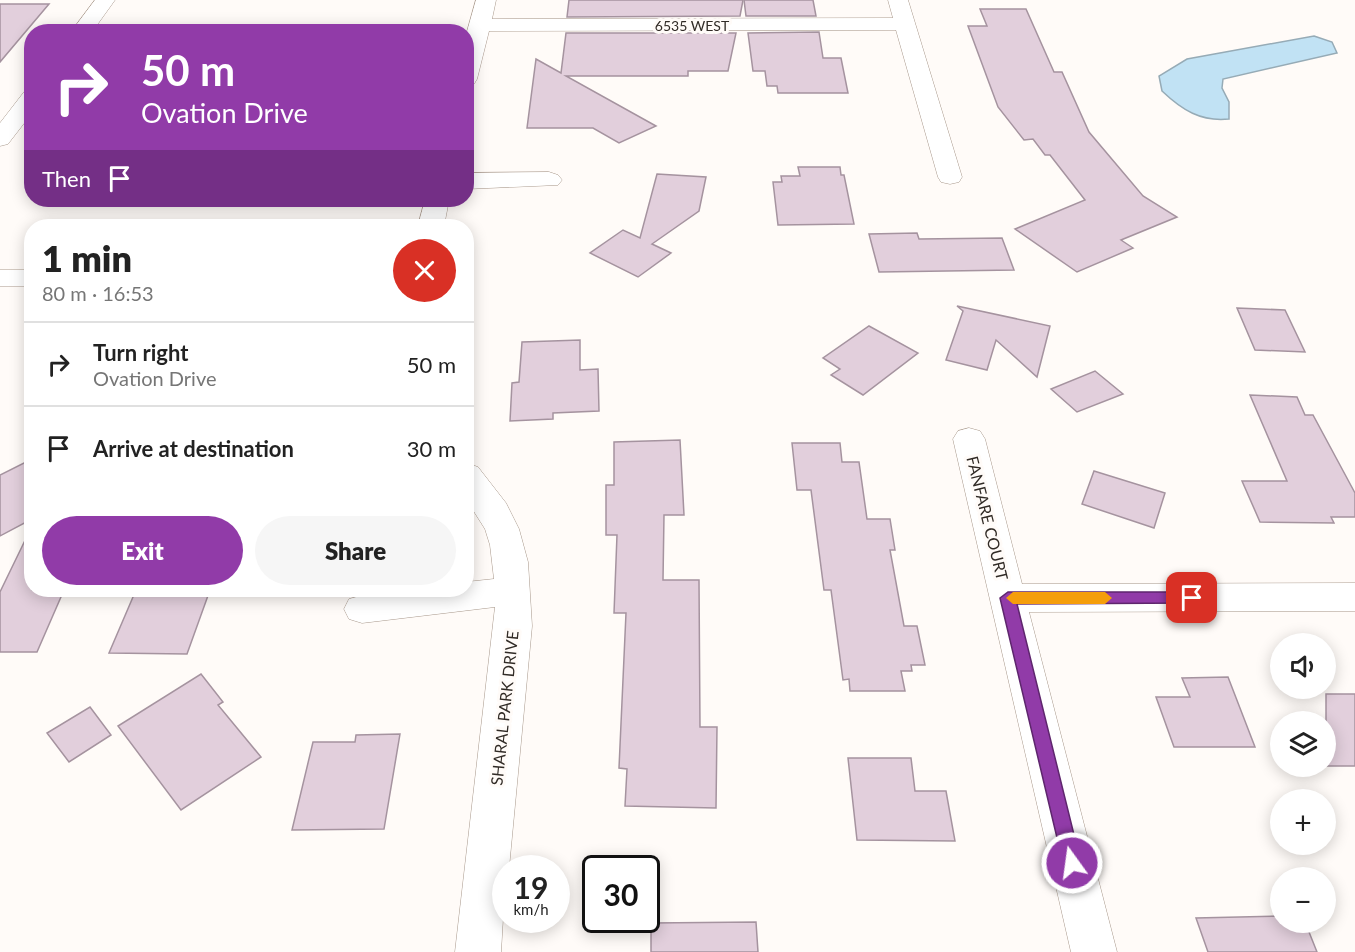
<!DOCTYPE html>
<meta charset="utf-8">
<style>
:root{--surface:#fff;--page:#f6f6f6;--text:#222;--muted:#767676;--line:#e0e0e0;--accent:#913ba8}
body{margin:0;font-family:Lato,sans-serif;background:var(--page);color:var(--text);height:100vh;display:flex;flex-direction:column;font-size:22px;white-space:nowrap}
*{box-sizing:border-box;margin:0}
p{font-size:20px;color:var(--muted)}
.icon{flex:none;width:33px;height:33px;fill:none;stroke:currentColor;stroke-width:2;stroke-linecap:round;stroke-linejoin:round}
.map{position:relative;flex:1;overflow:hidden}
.sheet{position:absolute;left:24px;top:219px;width:450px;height:378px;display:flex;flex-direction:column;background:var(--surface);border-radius:24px;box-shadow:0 3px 15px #0003}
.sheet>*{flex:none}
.top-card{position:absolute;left:24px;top:24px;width:450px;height:183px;border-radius:24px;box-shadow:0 3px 15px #0003;background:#913ba8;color:#fff;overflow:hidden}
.buttons{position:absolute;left:1270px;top:633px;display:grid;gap:12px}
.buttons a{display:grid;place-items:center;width:66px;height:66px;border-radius:50%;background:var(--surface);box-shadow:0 3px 15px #0003;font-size:30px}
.speed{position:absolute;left:492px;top:855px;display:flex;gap:12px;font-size:30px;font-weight:700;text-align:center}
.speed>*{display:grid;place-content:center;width:78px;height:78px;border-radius:50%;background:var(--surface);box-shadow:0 3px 15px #0003;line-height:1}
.speed small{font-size:15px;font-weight:400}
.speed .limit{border:3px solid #111;border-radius:9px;background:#fff;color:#111}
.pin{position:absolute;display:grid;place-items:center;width:51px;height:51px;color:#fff;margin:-26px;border-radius:12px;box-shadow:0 3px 9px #0006}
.me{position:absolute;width:66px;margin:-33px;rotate:346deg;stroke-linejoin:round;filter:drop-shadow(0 0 4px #0008)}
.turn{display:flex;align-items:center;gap:21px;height:126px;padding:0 18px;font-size:27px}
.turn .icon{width:78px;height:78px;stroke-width:2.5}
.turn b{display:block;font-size:42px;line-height:51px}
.then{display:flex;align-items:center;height:57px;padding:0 18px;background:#0003;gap:12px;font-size:22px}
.round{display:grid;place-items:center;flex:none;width:63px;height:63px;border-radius:32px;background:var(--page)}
.headline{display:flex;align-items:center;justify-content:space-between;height:102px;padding:0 18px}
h1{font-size:36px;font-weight:800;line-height:45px}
.cta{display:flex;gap:12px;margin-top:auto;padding:12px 18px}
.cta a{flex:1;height:69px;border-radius:36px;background:var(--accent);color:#fff;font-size:24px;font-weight:800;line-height:69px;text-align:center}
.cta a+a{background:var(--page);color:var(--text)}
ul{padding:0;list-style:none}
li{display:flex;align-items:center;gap:18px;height:84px;padding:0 18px;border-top:2px solid var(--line)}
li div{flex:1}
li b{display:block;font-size:22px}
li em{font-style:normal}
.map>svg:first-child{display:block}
.water{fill:#c1e2f4;stroke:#96abb6;stroke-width:1.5}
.building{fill:#e2cfdc;stroke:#a5939f;stroke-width:1.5}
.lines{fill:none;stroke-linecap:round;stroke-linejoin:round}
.minor-casing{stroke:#a8988b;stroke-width:1}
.minor{fill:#fff;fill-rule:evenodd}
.route{fill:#913ba8;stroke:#5e266d;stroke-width:1.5}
.slow{fill:#f59e0b}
.labels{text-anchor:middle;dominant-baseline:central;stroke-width:6;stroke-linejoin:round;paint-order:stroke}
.far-street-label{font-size:14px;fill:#312b26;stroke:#fffbf8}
.street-label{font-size:16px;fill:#312b26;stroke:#fffbf8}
</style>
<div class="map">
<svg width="1355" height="952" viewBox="0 0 1355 952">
<rect width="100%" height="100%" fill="#fffbf8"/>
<path class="water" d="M 1314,36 L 1332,42 L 1337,53 L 1223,79 L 1222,88 L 1229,102 L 1229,119 C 1201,122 1182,110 1162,91 L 1159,76 L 1187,59 Z"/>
<g class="building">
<polygon points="569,0 743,0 740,16 567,17"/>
<polygon points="744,0 813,0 816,16 746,16"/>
<polygon points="0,4 49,4 0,62"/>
<polygon points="980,9 1026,9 1054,72 1062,72 1089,132 1143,196 1177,217 1121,240 1133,248 1077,272 1015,229 1085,200 1050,155 1045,155 1033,139 1024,140 998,107 968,26 987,26"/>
<polygon points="819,32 823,58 841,58 848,93 778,93 777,86 767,86 765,71 753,71 748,33"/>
<polygon points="566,33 736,33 728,71 688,71 688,76 566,76 656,126 619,143 593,128 527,128 536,59 561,73"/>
<polygon points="798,167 840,167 841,175 844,175 854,224 778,225 773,182 782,182 781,176 800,176"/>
<polygon points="657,174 706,177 699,211 652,244 671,253 638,277 590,253 623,230 640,238"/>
<polygon points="917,233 919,239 1002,238 1014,270 879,272 869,234"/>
<polygon points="957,306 1050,326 1037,377 996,340 987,370 946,360 963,311"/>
<polygon points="1237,308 1285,310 1305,352 1255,350"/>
<polygon points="869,326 918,353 863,395 831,375 840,369 823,358"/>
<polygon points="580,340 580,370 598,369 599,411 553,413 553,419 510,421 512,383 519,382 522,342"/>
<polygon points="1095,371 1123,394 1077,412 1051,389"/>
<polygon points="1250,395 1297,397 1305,415 1313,415 1355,493 1355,517 1331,517 1334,523 1260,522 1242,481 1287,481"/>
<polygon points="680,440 684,515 664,515 663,580 699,580 700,727 717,727 716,808 625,806 627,769 619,768 626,613 614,613 617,535 606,535 606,485 614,485 614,442"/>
<polygon points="792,443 840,443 842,462 859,462 867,519 890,519 895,550 890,550 904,626 917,626 925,665 911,665 912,671 901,671 905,691 850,691 849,679 843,680 831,590 824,590 811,490 797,490"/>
<polygon points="32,459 32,519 0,536 0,475"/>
<polygon points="1094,471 1165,493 1154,528 1082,504"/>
<polygon points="32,526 32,590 64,590 37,652 0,652 0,592"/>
<polygon points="136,590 210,590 187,654 109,653"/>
<polygon points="201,674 223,702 218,705 261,757 181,810 118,726"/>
<polygon points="1228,677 1255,747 1174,747 1156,697 1190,697 1182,678"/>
<rect x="1326" y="694" width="29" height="72"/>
<polygon points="90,707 111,735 69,762 47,733"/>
<polygon points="400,734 384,829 292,830 313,742 355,742 356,735"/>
<polygon points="848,758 911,758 915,791 946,791 955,841 857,840"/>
<polygon points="1281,916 1281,922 1305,922 1317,952 1208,952 1196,918"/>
<polygon points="756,922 758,952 651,952 651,923"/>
</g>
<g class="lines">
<defs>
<g id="minor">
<polygon points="95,0 115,0 92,32 71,32"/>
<polygon points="476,0 496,0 492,19 893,18 888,0 908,0 962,177 959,182 950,184 941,182 938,177 896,30 489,31 477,79 474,84 466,86 466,35"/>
<polygon points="32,90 32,113 8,144 0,146 0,123 24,92"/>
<polygon points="549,172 558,175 562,180 558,185 466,189 466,173"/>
<polygon points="425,200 449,200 444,226 418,226"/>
<rect x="0" y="270" width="32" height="16"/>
<polygon points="969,428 980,431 985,439 1022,584 1355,583 1355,611 1029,612 1117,952 1071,952 953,439 958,431"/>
<path d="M 466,463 L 478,467 L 506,503 L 519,529 L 528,562 L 532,626 L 509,868 L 506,868 L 501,952 L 455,952 L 495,607 L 362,623 L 349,619 L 344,609 L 349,599 C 386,587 428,590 466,590 L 466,582 L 494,579 L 490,545 L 485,529 L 466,499 Z"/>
</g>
</defs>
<use href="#minor" class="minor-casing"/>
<use href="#minor" class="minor"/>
</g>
<polygon class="route" points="1008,592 1192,592 1199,598 1192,603 1017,604 1081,863 1079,869 1072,872 1066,869 1063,863 1000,598"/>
<polygon class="slow" points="1013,592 1105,592 1112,598 1105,604 1013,604 1006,598"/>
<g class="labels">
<g class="far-street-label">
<text x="692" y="25">6535 WEST</text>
</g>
<g class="street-label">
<text transform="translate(988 518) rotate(76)">FANFARE COURT</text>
<text transform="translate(504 708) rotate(-84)">SHARAL PARK DRIVE</text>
</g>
</g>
</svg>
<div class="buttons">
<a><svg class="icon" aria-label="sound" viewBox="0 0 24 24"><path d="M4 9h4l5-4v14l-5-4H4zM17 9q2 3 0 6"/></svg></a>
<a><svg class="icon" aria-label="layers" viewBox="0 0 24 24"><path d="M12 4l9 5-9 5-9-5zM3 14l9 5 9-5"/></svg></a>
<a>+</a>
<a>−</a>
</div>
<div class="speed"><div>19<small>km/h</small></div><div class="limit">30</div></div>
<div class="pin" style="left:1192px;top:598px;background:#d93025"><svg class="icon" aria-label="arrive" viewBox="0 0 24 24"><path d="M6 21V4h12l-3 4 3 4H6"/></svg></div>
<svg class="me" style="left:1072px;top:863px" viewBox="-20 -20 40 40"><circle r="17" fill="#913ba8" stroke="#fff" stroke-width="3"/><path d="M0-11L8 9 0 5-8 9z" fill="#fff"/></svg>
<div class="top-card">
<div class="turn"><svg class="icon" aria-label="right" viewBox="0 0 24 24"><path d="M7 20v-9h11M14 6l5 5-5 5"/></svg><div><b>50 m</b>Ovation Drive</div></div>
<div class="then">Then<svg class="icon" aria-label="arrive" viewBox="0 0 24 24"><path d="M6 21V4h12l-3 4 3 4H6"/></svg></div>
</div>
<section class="sheet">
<div class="headline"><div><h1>1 min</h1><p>80 m · 16:53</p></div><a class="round" style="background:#d93025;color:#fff"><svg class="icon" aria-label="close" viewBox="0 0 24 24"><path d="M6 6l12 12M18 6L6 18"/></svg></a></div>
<ul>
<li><svg class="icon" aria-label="right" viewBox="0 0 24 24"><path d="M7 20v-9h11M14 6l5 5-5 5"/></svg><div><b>Turn right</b><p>Ovation Drive</p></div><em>50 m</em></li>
<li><svg class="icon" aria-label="arrive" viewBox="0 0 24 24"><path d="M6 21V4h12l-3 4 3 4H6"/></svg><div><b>Arrive at destination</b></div><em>30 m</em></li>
</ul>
<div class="cta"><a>Exit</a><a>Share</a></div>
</section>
</div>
